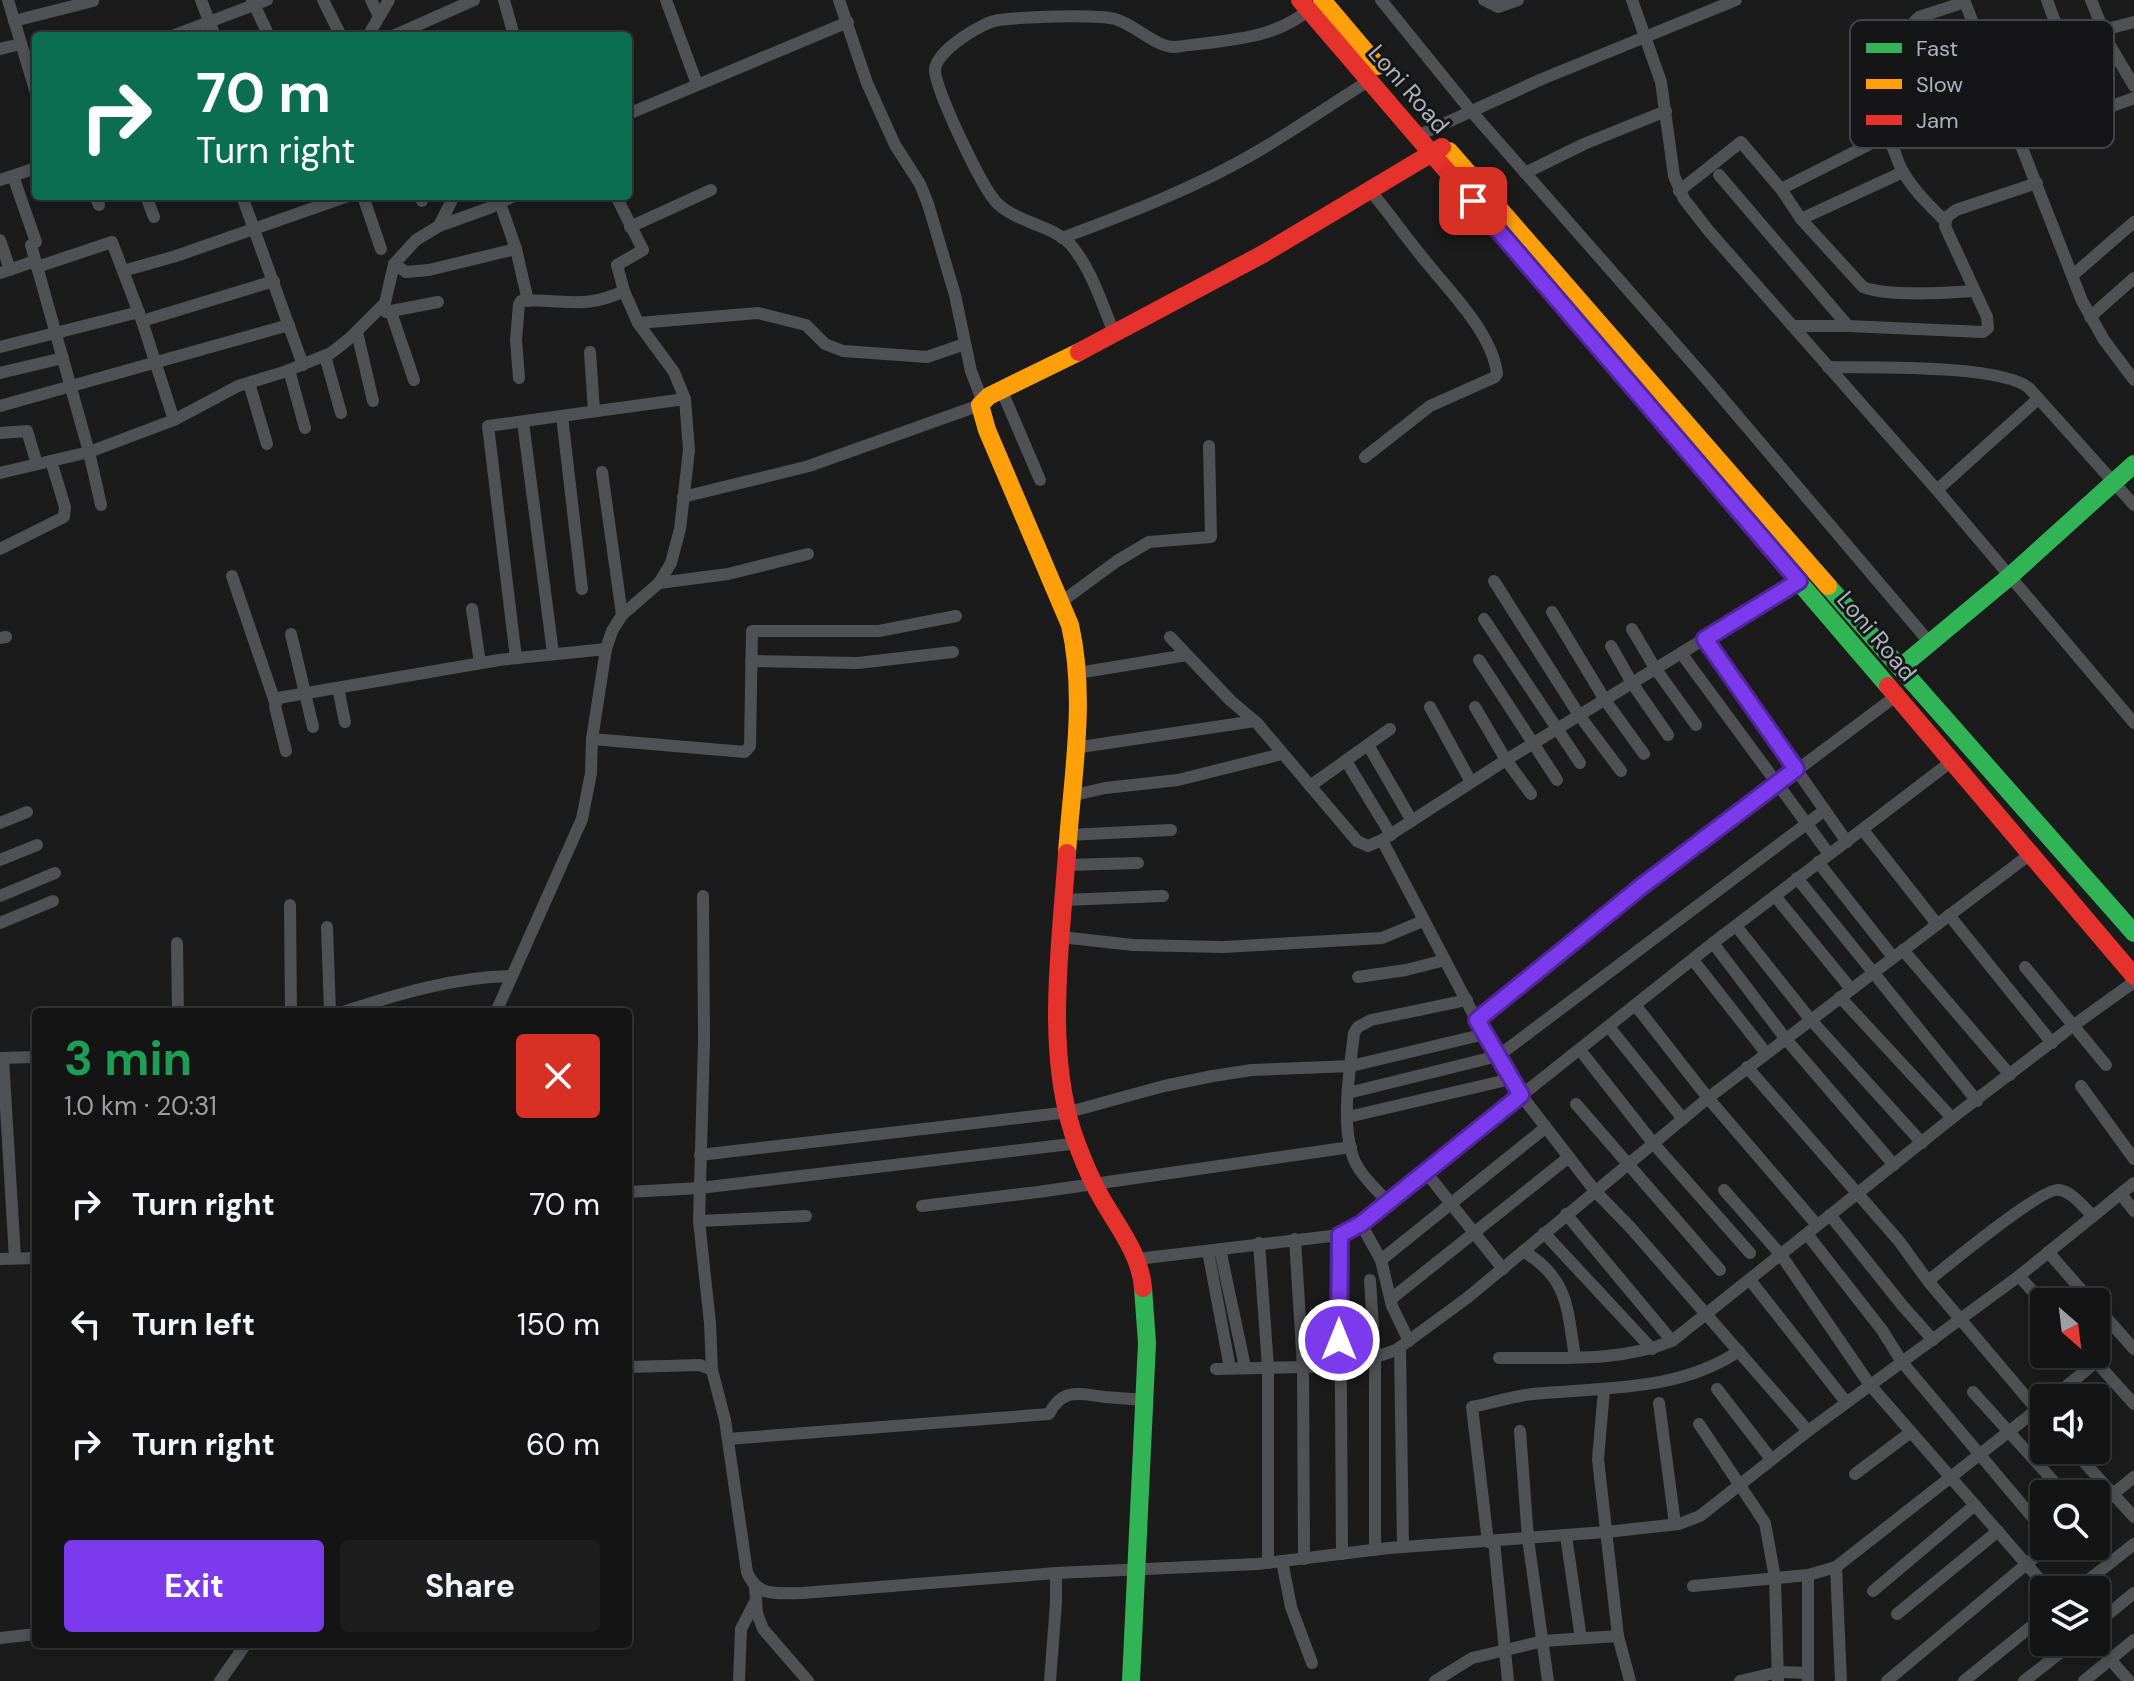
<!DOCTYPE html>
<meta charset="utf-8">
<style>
:root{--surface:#141415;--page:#1d1d1e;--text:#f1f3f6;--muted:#9d9ea0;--line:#333334;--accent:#7c3aed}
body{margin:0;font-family:"DM Sans",sans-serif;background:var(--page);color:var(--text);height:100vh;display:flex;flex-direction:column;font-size:30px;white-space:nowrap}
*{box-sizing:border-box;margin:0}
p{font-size:26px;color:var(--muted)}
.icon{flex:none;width:44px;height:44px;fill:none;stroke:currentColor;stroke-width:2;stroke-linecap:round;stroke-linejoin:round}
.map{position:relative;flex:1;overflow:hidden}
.panel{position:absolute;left:32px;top:1008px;width:600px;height:640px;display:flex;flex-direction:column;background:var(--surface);border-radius:8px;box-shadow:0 4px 12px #0003,0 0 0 2px var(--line)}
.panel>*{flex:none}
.guide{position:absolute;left:32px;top:32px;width:600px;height:168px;border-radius:8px;box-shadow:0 4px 12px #0003,0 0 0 2px var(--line);background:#0b6e4f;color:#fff;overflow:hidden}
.needle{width:52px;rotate:152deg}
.fabs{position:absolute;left:2030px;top:1288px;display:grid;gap:16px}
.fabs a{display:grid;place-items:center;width:80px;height:80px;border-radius:8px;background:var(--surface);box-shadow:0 4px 12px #0003,0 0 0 2px var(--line);font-size:40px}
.pin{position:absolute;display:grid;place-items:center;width:68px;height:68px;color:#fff;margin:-34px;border-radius:16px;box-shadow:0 4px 12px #0006}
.me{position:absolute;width:88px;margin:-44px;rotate:0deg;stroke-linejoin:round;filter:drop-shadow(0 0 6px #0008)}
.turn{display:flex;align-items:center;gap:28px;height:168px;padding:0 32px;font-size:36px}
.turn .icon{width:104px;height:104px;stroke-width:2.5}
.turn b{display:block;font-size:56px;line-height:68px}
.round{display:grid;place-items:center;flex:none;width:84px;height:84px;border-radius:8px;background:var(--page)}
.headline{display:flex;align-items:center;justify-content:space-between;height:136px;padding:0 32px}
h1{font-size:48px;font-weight:700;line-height:60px;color:#1e9e55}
.primary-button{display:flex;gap:16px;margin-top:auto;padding:16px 32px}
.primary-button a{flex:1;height:92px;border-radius:8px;background:var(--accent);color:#fff;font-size:32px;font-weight:700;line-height:92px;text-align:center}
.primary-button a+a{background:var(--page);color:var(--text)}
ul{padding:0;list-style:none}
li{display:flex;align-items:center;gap:24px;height:120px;padding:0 32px}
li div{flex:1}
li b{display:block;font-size:30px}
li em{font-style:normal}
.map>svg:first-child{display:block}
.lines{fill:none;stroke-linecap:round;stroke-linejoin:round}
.street{stroke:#4f5155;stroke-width:12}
.fast{stroke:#30b455;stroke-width:18}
.slow{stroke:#ff9f0a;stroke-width:18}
.jam{stroke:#e5322d;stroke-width:18}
.route-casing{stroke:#51269a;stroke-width:20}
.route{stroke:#7c3aed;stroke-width:14}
.labels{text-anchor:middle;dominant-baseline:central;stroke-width:6;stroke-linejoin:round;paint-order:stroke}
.street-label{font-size:24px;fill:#adb2bc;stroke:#151518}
.key{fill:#151518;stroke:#434449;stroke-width:2}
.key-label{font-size:22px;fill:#adb2bc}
</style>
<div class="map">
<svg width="2134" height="1681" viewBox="0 0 2134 1681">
<rect width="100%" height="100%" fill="#1b1b1c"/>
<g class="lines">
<g class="street">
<polyline points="8,0 36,93"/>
<polyline points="201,0 215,36"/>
<polyline points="252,0 269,36"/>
<polyline points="323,0 341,36"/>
<polyline points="371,0 379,16"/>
<polyline points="504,0 514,36"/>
<polyline points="666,0 697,84"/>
<polyline points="839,0 867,83 895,145 920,184 928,204 955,295 971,371 982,400"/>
<polyline points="1381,0 1471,111 1708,381 1930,643"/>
<polyline points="1484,0 1498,7 1518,0"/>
<polyline points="1632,0 1661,82 1674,176 1684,199 1708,230 1937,490 2134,723"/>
<polyline points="1964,0 2082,301 2104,340 2134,380"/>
<polyline points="2047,0 2089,115"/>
<polyline points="2091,0 2108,42 2134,86"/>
<polyline points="14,21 93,1"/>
<polyline points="2103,30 2134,22"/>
<polyline points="172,36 267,0"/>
<polyline points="368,36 389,0"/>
<polyline points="393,36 474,0"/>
<polyline points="0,49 21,44"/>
<polyline points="1950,89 1914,22 1919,17 1965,2"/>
<polyline points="628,114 848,22"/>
<polyline points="1417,136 1542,79 1736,0"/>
<polyline points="2020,140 2134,98"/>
<polyline points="1525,173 1584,144 1666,111"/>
<polyline points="1719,175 1848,326"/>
<polyline points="13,176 36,242"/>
<polyline points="0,180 36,168"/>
<path d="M 1781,189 L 1878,140 L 1885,139 C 1895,145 1895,156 1900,166 C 1910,187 1929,205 1945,221"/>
<path d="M 1679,191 L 1741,142 L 1781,189 L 1801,219 L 1863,287 C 1888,297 1946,293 1974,291"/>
<polyline points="95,196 99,205"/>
<polyline points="146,196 154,217"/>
<polyline points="242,196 303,365"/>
<polyline points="363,196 381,249"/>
<polyline points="420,196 422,201"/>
<polyline points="500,203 516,249 528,301"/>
<polyline points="1801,219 1903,172"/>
<polyline points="439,226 489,208 514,196"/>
<polyline points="630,227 711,190"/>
<path d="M 1062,238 C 1129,213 1198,187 1260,150 C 1297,128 1333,103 1370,80"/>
<polyline points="0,240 10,270"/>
<polyline points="31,245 89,452 174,420 238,386 284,372 331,353 350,338 385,303 394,264 406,272 429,270 516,249"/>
<polyline points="394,264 416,240 439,226 454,196"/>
<polyline points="37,267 112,242 142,321 174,420"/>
<polyline points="123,271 176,256 348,196"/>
<polyline points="0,273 35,261"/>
<polyline points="2073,275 2134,222"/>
<polyline points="386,312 438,302"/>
<polyline points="391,312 414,380"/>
<polyline points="2090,317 2134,278"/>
<polyline points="142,321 274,281"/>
<polyline points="638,323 758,313 806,325 825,344 843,351 927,357 965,344"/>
<polyline points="1793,326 1848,326 1983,332 1988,328 1987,317 1949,235 1945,226 1947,217 1956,210 2037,183"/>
<polyline points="357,332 373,401"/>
<path d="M 1114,333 C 1102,304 1092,270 1071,245 C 1055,226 1017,223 997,203 C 982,188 937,93 935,71 C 934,52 982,22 999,20 C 1023,17 1094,14 1115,19 C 1136,25 1155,47 1175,47 C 1223,40 1275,41 1312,7"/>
<polyline points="0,347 139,312"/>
<polyline points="590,352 594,411"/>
<polyline points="325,356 341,413"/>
<path d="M 1828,367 C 1870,368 2000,364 2029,388 L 2134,505"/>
<polyline points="289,370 305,428"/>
<polyline points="0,373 63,358"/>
<path d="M 519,378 L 516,340 L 519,304 L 521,301 C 562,298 582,311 624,291"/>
<polyline points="249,383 267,444"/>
<polyline points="1001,389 1040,480"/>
<polyline points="0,406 289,325"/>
<polyline points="562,416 582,589"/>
<polyline points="523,422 553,653"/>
<polyline points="0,433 27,431 37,464"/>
<path d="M 1365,457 L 1430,406 L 1495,377 L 1497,374 C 1493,336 1455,297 1432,269 C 1410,243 1391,216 1370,190"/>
<polyline points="602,472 622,615"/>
<polyline points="0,473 89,452 101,505"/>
<polyline points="1937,490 2038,399"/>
<polyline points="683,497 809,466 980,405"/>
<polyline points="0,549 64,517 65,507 51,461"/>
<polyline points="232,576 275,702"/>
<polyline points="1494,581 1579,715 1621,771"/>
<polyline points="659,583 728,574 808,554"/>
<polyline points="1061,602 1117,561 1149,542 1211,537 1209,446"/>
<polyline points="472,609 480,663"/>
<polyline points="1552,612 1605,700 1644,754"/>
<polyline points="1484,619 1580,763"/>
<polyline points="1632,629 1655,668 1696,725"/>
<polyline points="291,634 313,727"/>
<polyline points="1170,637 1231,701 1257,723 1357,841 1368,846 1382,840 1506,760 1799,581"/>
<polyline points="0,638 6,637"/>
<polyline points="1705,639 1847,842"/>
<polyline points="1611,646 1632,683 1668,735"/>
<polyline points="1681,653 1829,854"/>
<polyline points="516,658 488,426 685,399"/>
<polyline points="1479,660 1557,780"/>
<polyline points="751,661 858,663 953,652"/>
<polyline points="1078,673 1187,655"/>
<polyline points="338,688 345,722"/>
<polyline points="1430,707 1471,782"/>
<polyline points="1475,707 1506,760 1531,794"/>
<polyline points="592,739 745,752 750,746 752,631 879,631 956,616"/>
<polyline points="1368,745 1412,821"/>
<polyline points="1074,748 1255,721"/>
<polyline points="286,751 275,706 278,698 499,660 606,649"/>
<polyline points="1346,761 1391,835"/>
<polyline points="1310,786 1390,729"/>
<polyline points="1070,796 1105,788 1178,780 1282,754"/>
<polyline points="0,823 27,812"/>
<polyline points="1863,830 1937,924"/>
<polyline points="1067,835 1171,830"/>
<polyline points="1382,840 1479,1025 1521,1095 1595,1191 1630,1227 1808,1431"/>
<polyline points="0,860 37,845"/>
<polyline points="1818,862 1893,957"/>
<polyline points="1066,865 1138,863"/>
<polyline points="1797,878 1977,1101"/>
<polyline points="0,896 55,873"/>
<polyline points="703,896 704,1042 699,1221 710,1323 712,1370"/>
<polyline points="1775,896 1851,989"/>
<polyline points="1064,900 1163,896"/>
<polyline points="290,905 291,1012"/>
<polyline points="1949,915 2052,1043"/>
<polyline points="0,923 53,901"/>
<polyline points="1736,926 1810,1019 1922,1143"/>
<polyline points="327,927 330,1012"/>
<polyline points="1061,937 1133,945 1224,947 1382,938 1423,921"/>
<polyline points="177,943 178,1012"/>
<polyline points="1713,943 1785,1038 1894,1165"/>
<polyline points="1903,950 2010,1075"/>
<polyline points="1693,960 1766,1053"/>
<polyline points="2025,967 2106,1065"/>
<polyline points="1358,977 1406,970 1445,960"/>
<polyline points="1840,997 1952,1118"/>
<polyline points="1636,1006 1708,1098 1817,1225"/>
<path d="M 343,1012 C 398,994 454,977 512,976"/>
<polyline points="496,1012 582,819 591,773 592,739 606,649 612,631 622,615 659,583 671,563 680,529 689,450 685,399 674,372 638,323 624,291 617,265 643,250 616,196"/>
<polyline points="1477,1020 1642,886 1896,696"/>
<polyline points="1609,1027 1683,1119"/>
<polyline points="1580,1050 1653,1143 1750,1253"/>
<polyline points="0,1058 36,1057"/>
<polyline points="3,1058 15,1258"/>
<polyline points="1747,1067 1899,1241 1928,1281 2044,1418"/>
<polyline points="2081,1086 2134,1159"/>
<polyline points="1348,1093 1498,1056 1825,810"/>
<polyline points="1576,1104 1720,1270"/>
<polyline points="1348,1117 1511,1079"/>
<polyline points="700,1155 1069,1112 1164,1086 1213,1076 1252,1070 1351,1066 1485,1034"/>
<polyline points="1425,1171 1503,1269"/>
<polyline points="1724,1190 1781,1255 1870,1385 2049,1590"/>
<polyline points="628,1192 700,1188 1079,1143"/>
<polyline points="2121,1194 2134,1211"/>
<path d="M 1388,1202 C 1377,1190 1364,1179 1356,1164 C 1339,1129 1350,1070 1354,1033 L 1358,1027 L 1371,1020 L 1467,1000"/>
<polyline points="922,1206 1038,1192 1351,1147"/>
<polyline points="1566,1214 1672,1341"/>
<polyline points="1830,1215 1902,1305 1933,1340"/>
<polyline points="699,1221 806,1216"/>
<polyline points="1361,1224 1381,1260 1392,1306 1409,1341"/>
<polyline points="1544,1233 1652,1349"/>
<polyline points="1807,1234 1882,1330 1902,1362 2044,1531"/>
<polyline points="1340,1235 1342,1554"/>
<polyline points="1295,1239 1303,1367 1304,1559"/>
<polyline points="1259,1243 1268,1367 1268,1563"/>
<polyline points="1220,1249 1245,1367"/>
<polyline points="1208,1251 1230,1368"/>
<path d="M 1523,1251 C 1569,1278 1567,1309 1575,1357"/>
<polyline points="2048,1252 2092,1302"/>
<polyline points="0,1259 36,1258"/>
<polyline points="1137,1259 1340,1235 1352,1230 1713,943 1952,761"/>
<polyline points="1381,1260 1545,1128"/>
<polyline points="2019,1276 2044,1304"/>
<polyline points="1370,1280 1375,1359 1375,1550"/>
<polyline points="1750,1280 1846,1402"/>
<path d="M 1928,1281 C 1947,1266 2042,1187 2059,1190 C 2073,1192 2083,1207 2093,1216"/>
<polyline points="1391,1299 1569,1157"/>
<polyline points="2096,1306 2134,1349"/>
<polyline points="1400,1348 1403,1547"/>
<polyline points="2089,1354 2134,1404"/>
<path d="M 1499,1358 C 1557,1357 1618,1363 1672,1341 L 1952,1118 L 2074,1025 L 2134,982"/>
<path d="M 628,1367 L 700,1365 L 712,1370 L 725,1420 L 747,1572 C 757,1598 779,1593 803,1593 L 1056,1573 L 1257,1564 L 1389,1548 L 1606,1532 L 1679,1524 L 1700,1516 L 1808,1431 L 2019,1276 L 2134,1183"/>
<polyline points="1216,1369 1350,1366 1396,1350 1467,1298 1708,1098 2029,855"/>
<polyline points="1717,1389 1771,1459"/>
<polyline points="1604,1390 1598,1459 1618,1636 1630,1681"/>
<polyline points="1973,1392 2056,1484"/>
<polyline points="2052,1398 2096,1362"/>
<polyline points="1659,1403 1675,1524"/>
<polyline points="1699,1424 1765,1523 1775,1578 1778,1681"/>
<polyline points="1520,1431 1528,1539 1548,1681"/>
<path d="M 728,1439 L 1049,1414 C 1063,1387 1079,1394 1105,1397 C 1118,1398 1131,1399 1144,1400"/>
<polyline points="2073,1450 2134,1517"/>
<polyline points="1855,1474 1911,1432"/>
<polyline points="2096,1508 2134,1477"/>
<polyline points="1566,1536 1580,1632"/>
<polyline points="1494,1541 1508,1681"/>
<path d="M 1488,1542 L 1472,1407 C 1492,1403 1513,1396 1533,1394 C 1604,1387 1678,1392 1739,1351"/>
<polyline points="1282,1561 1291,1607 1312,1663"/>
<polyline points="1836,1567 1841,1681"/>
<polyline points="1808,1575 1808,1681"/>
<polyline points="1693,1586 1808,1575 1836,1567 2044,1404"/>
<polyline points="755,1587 757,1613 763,1629 808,1681"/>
<polyline points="2076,1590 2134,1544"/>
<polyline points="1873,1591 1975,1505"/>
<polyline points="1897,1614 1998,1531"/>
<polyline points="2096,1624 2134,1593"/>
<polyline points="0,1638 36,1634"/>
<polyline points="2095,1642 2129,1681"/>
<polyline points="220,1681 246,1644"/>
<polyline points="739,1681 741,1629 756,1600"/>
<polyline points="1050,1681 1056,1603 1056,1573"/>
<polyline points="1435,1681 1472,1658 1543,1641 1618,1636"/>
<polyline points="1740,1681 1778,1672 1808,1673"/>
<polyline points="1887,1681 2048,1546"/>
<polyline points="1964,1681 2044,1616"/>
<polyline points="2024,1681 2074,1642"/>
<polyline points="2084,1681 2134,1640"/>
</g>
<g class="fast">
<polyline points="1620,373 1888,686"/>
<polyline points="1828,586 2134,933"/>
<polyline points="1901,667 2009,577 2134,464"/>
<polyline points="1131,1681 1147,1343 1143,1288"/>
</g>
<g class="slow">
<polyline points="1322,0 1378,66"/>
<polyline points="1449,151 1828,586"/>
<path d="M 1067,853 C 1072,779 1087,698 1070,625 L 987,430 L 980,405 L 989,396 L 1079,352"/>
</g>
<g class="jam">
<polyline points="1300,0 1620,373"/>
<polyline points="1079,352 1263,254 1442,147"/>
<polyline points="1888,686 2134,976"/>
<path d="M 1067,853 C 1061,942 1045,1047 1073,1133 C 1079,1150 1086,1168 1094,1184 C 1110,1218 1140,1249 1143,1288"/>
</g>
</g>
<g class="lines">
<defs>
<polyline id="route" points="1339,1340 1340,1235 1361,1224 1521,1095 1477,1020 1642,886 1796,769 1705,639 1799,581 1473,201"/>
</defs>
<use href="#route" class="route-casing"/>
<use href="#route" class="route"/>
</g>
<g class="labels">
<g class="street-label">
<text transform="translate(1409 89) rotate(49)">Loni Road</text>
<text transform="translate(1877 636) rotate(50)">Loni Road</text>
</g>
</g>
<rect x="1850" y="20" width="264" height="128" rx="12" class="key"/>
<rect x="1866" y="43" width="36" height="10" fill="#30b455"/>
<rect x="1866" y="79" width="36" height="10" fill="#ff9f0a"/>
<rect x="1866" y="115" width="36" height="10" fill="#e5322d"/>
<g class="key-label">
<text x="1916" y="56">Fast</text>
<text x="1916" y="92">Slow</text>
<text x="1916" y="128">Jam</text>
</g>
</svg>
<div class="fabs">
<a><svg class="needle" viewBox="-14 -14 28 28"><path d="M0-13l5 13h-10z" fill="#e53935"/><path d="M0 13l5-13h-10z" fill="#9d9ea0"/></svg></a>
<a><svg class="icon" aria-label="sound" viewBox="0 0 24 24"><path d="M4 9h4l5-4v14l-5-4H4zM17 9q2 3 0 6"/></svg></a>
<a><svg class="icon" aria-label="search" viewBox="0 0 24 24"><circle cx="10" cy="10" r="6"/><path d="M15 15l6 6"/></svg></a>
<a><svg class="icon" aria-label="layers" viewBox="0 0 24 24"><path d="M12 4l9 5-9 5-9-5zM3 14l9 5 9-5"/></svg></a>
</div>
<div class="pin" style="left:1473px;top:201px;background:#d93025"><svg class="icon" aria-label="arrive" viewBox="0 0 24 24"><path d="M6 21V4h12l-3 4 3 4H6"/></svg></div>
<svg class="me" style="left:1339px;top:1340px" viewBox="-20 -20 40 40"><circle r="17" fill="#7c3aed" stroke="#fff" stroke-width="3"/><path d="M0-11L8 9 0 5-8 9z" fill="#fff"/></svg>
<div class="guide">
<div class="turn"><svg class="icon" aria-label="right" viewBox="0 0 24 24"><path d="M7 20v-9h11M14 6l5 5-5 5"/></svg><div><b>70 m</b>Turn right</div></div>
</div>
<section class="panel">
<div class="headline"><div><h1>3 min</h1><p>1.0 km · 20:31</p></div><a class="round" style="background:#d93025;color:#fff"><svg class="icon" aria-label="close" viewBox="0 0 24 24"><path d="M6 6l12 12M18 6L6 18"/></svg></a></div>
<ul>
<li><svg class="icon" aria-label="right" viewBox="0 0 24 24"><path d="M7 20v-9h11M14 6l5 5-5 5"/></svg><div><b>Turn right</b></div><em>70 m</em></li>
<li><svg class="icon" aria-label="left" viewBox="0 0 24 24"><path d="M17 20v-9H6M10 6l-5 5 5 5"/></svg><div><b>Turn left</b></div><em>150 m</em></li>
<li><svg class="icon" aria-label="right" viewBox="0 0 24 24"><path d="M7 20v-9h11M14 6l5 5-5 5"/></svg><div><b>Turn right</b></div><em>60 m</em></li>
</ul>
<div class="primary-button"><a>Exit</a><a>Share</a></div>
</section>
</div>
